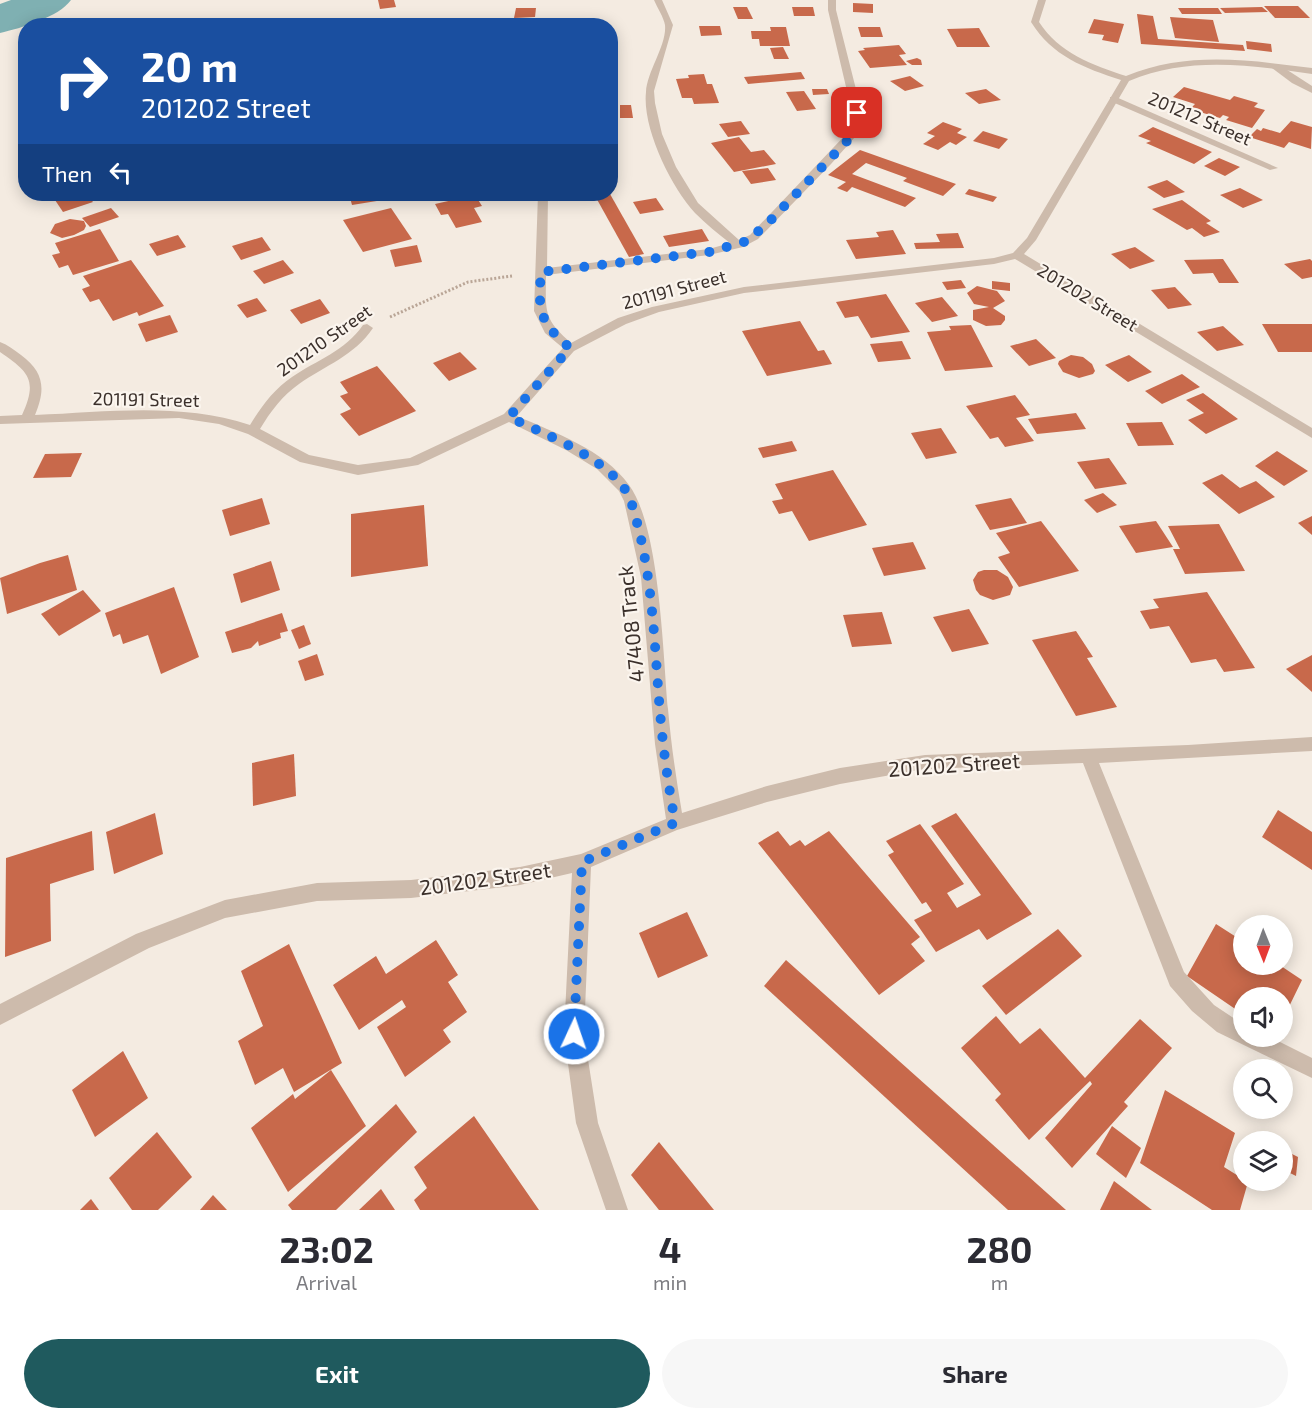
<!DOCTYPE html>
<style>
:root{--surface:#fff;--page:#f7f7f7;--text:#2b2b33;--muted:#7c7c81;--accent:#1f5a5e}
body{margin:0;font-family:"Exo 2",sans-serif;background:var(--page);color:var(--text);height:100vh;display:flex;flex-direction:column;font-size:22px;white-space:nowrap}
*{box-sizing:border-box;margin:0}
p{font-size:20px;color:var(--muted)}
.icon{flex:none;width:33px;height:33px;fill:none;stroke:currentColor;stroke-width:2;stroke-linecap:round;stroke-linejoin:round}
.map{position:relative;height:1210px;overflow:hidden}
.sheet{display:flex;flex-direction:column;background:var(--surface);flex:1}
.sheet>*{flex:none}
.guide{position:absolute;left:18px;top:18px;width:600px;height:183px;border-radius:24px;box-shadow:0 3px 15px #0003;background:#1a4fa0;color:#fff;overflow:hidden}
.needle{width:39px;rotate:179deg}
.fabs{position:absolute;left:1233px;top:915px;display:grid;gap:12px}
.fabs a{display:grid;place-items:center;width:60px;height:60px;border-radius:50%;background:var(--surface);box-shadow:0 3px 15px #0003;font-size:30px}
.pin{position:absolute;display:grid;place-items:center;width:51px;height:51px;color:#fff;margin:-26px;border-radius:12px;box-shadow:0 3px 9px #0006}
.me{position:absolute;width:66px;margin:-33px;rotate:3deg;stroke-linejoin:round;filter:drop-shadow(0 0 4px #0008)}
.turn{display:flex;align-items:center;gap:21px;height:126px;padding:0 24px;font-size:27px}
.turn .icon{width:78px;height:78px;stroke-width:2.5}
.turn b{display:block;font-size:42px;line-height:51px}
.then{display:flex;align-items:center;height:57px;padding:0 24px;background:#0003;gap:12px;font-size:22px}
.eta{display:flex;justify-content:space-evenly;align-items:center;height:102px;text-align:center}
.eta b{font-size:36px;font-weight:700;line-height:42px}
.primary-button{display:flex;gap:12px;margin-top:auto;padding:12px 24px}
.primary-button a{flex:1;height:69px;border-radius:36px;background:var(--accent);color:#fff;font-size:24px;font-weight:700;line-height:69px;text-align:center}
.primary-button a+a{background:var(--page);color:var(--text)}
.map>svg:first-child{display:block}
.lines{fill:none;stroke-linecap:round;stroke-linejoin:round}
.river{fill:#7fb0b2;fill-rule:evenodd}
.building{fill:#c8694b}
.path{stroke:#b9a596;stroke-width:3;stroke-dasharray:2 2;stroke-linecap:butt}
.service{fill:#cdbbac;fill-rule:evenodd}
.minor{fill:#cdbbac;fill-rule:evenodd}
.route{stroke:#1a73e8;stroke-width:10;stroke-dasharray:0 18}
.labels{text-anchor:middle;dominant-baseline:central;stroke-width:4.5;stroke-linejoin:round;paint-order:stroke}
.far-street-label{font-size:18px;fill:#3b302b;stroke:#fbf5ee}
.street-label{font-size:21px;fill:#3b302b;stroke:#fbf5ee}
</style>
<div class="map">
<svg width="1312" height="1210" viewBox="0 0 1312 1210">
<rect width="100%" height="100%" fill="#f4ebe1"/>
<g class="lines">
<path class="river" d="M 11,0 L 71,0 C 59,17 21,28 0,33 L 0,4 Z"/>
</g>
<g class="building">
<polygon points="378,0 394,0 396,7 380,9"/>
<polygon points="853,3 873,4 873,13 853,12"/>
<polygon points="1264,6 1298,6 1310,18 1275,18"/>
<polygon points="733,7 747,7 753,19 738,19"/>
<polygon points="792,7 813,7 815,16 794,16"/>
<polygon points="1262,7 1268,12 1225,13 1220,8"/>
<polygon points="516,8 536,8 535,17 514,18"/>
<polygon points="1178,8 1218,8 1222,14 1182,14"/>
<polygon points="1137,14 1153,16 1158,39 1243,45 1245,51 1141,44"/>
<polygon points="1170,17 1213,20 1219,42 1175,38"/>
<polygon points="1094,19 1124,24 1118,43 1102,40 1104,35 1088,33"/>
<polygon points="699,26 720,26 722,35 701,36"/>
<polygon points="770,27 786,27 790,46 760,46 759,39 752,39 751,31 771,31"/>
<polygon points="858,27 880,27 883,37 861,37"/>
<polygon points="979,28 990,47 957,47 947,29"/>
<polygon points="1246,41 1271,44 1272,52 1247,49"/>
<polygon points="899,45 906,54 899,55 907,65 870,68 858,51 865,50 863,48"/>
<polygon points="783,47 789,59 774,59 770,48"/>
<polygon points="917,58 921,60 922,65 912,65 906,61"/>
<polygon points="801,72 805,79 748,84 744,77"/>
<polygon points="704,74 707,84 712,84 719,103 694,104 692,98 682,98 676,79 689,78 688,75"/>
<polygon points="910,76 924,86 905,91 890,81"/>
<polygon points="1184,87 1230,100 1234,96 1258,103 1254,107 1265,110 1252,128 1226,120 1229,117 1223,115 1220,118 1190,109 1195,104 1173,97"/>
<polygon points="812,89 827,89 829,94 813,95"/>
<polygon points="986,89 1001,100 979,104 965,93"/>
<polygon points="804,91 816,109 797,111 786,92"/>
<polygon points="620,105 631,105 633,118 620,118"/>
<polygon points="741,121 750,134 728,137 719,124"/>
<polygon points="1291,121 1312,127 1311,149 1289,142 1284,148 1249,137 1257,129 1261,131 1263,128 1280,133"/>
<polygon points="943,122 962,129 957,133 967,137 956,145 950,142 938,150 923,144 935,136 927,133"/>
<polygon points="1153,127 1212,152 1194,164 1146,143 1151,141 1138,136"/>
<polygon points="983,131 1008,139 999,149 973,141"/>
<polygon points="739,137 751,152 764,150 776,164 734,172 711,143"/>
<polygon points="860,150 956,184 943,196 903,181 907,178 866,163 852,174 916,198 905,207 852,187 847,192 837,188 846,182 828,175"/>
<polygon points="1219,158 1240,167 1225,176 1204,166"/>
<polygon points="768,168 776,180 751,184 742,171"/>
<polygon points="1167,180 1185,192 1164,198 1147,187"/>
<polygon points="1240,188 1263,200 1243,208 1220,195"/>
<polygon points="969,189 997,197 993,202 965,194"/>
<polygon points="74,194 86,194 93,202 63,212 55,200"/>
<polygon points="349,194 382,194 383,200 352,205"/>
<polygon points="594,194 610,194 644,254 629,257"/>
<polygon points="475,195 482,206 474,208 482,222 456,228 448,214 441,215 435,204"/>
<polygon points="656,198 664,210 640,214 633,202"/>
<polygon points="1182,200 1211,221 1206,223 1220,232 1204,237 1192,228 1187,230 1152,209"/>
<polygon points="111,208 119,217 90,227 82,218"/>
<polygon points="391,208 412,239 363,252 343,220"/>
<polygon points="70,219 84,221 86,226 84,230 74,235 62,238 50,233 55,224"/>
<polygon points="100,229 119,261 73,275 68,265 59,268 52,255 60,253 55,243"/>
<polygon points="702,229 709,241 669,247 663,236"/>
<polygon points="893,230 906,254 856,259 846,240 879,237 876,232"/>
<polygon points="958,233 964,248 916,249 914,243 940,242 936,234"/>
<polygon points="178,235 186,247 157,256 149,244"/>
<polygon points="262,237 271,250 241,260 232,246"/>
<polygon points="417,245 422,262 395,267 390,250"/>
<polygon points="1135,247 1155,261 1130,269 1111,254"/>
<polygon points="1223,259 1239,283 1219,283 1213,273 1193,274 1184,260"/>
<polygon points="1310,259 1312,261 1312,277 1302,279 1284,264"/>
<polygon points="131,260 164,306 139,316 137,312 113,321 99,299 90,302 82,289 90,286 83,276"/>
<polygon points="283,260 294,273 264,284 253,271"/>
<polygon points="961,280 966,288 947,290 942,282"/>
<polygon points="992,281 1010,283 1010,291 992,289"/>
<polygon points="977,286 997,291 1005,301 993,308 1005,316 1005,320 1001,325 986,326 973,320 973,310 989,307 974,304 967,293"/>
<polygon points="1175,287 1192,305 1168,309 1151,290"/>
<polygon points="886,294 910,332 871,338 858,316 845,318 836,302"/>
<polygon points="942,297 958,316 932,322 915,303"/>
<polygon points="257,298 267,311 247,318 237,305"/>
<polygon points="320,299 330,313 301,324 290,310"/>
<polygon points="170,315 178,332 146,342 138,324"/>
<polygon points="800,321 818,351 824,350 832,364 767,376 742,331"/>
<polygon points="1262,324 1312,324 1312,352 1278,352"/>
<polygon points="971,325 993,367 945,371 927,332 951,330 949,326"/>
<polygon points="1223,326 1244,345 1217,351 1197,332"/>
<polygon points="1036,339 1056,358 1029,366 1010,346"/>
<polygon points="902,341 911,359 878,362 870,344"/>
<polygon points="460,352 477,369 449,381 433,363"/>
<polygon points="1071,355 1083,357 1092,364 1095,371 1093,374 1079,378 1063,372 1058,364 1059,361"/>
<polygon points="1129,355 1152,372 1128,382 1105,365"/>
<polygon points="377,366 416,411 359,436 340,414 351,409 340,396 348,393 340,382"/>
<polygon points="1182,374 1200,387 1162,404 1145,391"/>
<polygon points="1203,393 1238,419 1206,434 1188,420 1204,413 1186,400"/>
<polygon points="1015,395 1030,415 1016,418 1034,441 1005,447 998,437 990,439 966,406"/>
<polygon points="1076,413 1086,429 1037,434 1028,419"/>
<polygon points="1162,422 1174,445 1138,446 1126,423"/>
<polygon points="941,428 957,453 926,459 911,433"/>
<polygon points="792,441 797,451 763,458 758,448"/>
<polygon points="1277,451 1308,471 1284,486 1255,466"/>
<polygon points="82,453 71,477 33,478 45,454"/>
<polygon points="1109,458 1127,484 1095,489 1077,462"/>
<polygon points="833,470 867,525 809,541 792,511 779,514 772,501 783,499 775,484"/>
<polygon points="1222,474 1240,488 1256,481 1275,497 1239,514 1202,483"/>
<polygon points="1103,493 1117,505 1097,513 1084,500"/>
<polygon points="262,498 270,524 230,536 222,510"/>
<polygon points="1011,498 1027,523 990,530 975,505"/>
<polygon points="424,505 428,566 351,577 351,514"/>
<polygon points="1312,516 1312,535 1298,523"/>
<polygon points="1041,521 1079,571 1019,587 998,557 1010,553 996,533"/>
<polygon points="1156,521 1173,547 1136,553 1119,526"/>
<polygon points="1219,524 1245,571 1185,574 1173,549 1180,549 1168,526"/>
<polygon points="913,542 926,569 884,576 872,548"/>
<polygon points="68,555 77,590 7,614 0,578 40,563"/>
<polygon points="271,561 280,590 241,603 233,574"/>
<polygon points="984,570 997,570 1008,577 1013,587 1010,595 993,600 980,595 976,590 973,580 978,572"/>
<polygon points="174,587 199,657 161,674 148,635 123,644 120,634 113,637 105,613"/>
<polygon points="83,590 101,611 59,636 41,614"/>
<polygon points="1207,592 1255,668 1224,672 1216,659 1191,663 1169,626 1150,629 1140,611 1159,608 1153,599"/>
<polygon points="969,609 989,644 952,652 933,617"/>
<polygon points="882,612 892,644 852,647 843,615"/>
<polygon points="282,613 288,631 280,633 281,638 259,646 258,641 251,648 232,653 225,632"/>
<polygon points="304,625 311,644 299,649 291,630"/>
<polygon points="1076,631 1093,657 1087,658 1117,707 1076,716 1032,640"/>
<polygon points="317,654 324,675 305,681 298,661"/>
<polygon points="1312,655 1312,692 1286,669"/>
<polygon points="294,754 296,796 253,806 252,763"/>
<polygon points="1278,810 1312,832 1312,870 1262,837"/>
<polygon points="155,813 163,854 114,874 106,832"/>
<polygon points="956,813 1032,914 987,940 979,929 936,952 914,920 932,911 926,902 922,904 888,855 894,852 886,841 920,824 964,884 947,893 957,908 981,895 931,826"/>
<polygon points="92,831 94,870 50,884 51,941 5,957 6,858"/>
<polygon points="778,831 790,846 800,840 805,846 829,831 920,937 911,944 925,961 879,995 758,843"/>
<polygon points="687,912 708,956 658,978 639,933"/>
<polygon points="1216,924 1244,942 1244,964 1278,964 1302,980 1282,1021 1282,998 1244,998 1244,1015 1187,976"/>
<polygon points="1058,929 1082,956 1006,1015 982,986"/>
<polygon points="436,940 458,975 448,982 467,1012 443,1030 451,1042 405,1077 377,1027 406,1007 402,1000 359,1030 333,985 376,956 386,974"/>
<polygon points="289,944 342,1063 294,1092 283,1068 255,1085 238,1041 263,1026 241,971"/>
<polygon points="786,960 1066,1210 1008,1210 764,986"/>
<polygon points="996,1016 1020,1044 1040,1028 1085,1078 1140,1019 1172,1048 1124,1102 1128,1106 1072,1168 1045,1138 1092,1084 1090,1081 1029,1140 995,1100 1001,1094 961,1048"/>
<polygon points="123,1051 148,1098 95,1137 72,1090"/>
<polygon points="331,1070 366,1126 288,1192 251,1128 293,1094 295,1099"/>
<polygon points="1165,1090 1235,1133 1224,1167 1248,1182 1240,1210 1212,1210 1140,1163"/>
<polygon points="396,1104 417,1132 336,1210 292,1210 288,1205"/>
<polygon points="474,1116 539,1210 420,1210 414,1200 427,1188 414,1167"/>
<polygon points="1112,1126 1141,1148 1126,1178 1096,1154"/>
<polygon points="157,1132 192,1177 158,1210 132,1210 109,1178"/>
<polygon points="659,1142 714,1210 659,1210 631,1175"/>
<polygon points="1282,1149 1298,1157 1296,1176 1282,1169"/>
<polygon points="1114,1181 1152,1210 1100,1210"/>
<polygon points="381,1189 395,1210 359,1210"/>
<polygon points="213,1195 227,1210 200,1210"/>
<polygon points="91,1199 99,1210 80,1210"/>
</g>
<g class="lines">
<polyline class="path" points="390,317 468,282 512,276"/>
<g class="service">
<polygon points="1272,64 1278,64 1312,86 1312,93 1292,83 1272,68"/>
<polygon points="1110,97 1116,97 1278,168 1270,170 1110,101"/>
</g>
<path class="minor" d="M 654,0 L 662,0 L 673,25 L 654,91 L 655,103 L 662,134 L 676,167 L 698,203 L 739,240 L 750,235 L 853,127 L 854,121 L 828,10 L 828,0 L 836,0 L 836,10 L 864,121 L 863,128 L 831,164 L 758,239 L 743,247 L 709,255 L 546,275 C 546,310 542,318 571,343 L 618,318 L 652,307 L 744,287 L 994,258 L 1013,253 L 1027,238 L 1121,80 C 1084,68 1052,56 1031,22 L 1038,0 L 1046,0 L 1039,22 C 1059,53 1092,65 1126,76 C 1187,51 1248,60 1312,68 L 1312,74 C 1249,65 1189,56 1129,81 L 1036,240 L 1024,254 L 1312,428 L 1312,438 L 1015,259 L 994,264 L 744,293 L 659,312 L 626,324 L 574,351 L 517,416 C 555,433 603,449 629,485 C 660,527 663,654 668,709 C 671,743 676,778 682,813 L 767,786 L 840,768 L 925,755 L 1188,745 L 1312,737 L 1312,751 L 1099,763 L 1184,972 L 1214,1005 L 1244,1025 L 1244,1036 L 1268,1036 L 1312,1058 L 1312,1078 L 1217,1032 L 1192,1011 L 1170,986 L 1083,763 L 925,769 L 840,784 L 767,802 L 677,830 L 591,867 L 584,1034 L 598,1123 L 628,1210 L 606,1210 L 576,1123 L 564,1034 L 572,873 L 520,885 L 411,898 L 317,901 L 225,918 L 149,948 L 0,1025 L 0,1004 L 136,934 L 225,900 L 317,883 L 411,880 L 520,867 L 581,854 L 666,819 L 655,744 L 641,577 L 624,501 L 619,491 L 597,469 L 566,450 L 509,422 L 418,465 L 358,475 L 300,462 L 248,434 L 219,424 L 179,418 L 0,424 L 0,416 L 22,415 C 38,380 29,372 0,352 L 0,342 C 8,345 14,350 21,355 C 44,372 46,389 35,415 C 108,412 180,402 250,425 C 261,407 274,389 292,377 C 317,360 345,351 363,325 L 367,324 L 373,328 C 354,356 326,365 299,384 C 283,395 270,412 260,429 L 309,455 L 358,465 L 410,458 L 504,414 L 563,348 L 545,333 L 534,311 L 538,194 L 548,194 L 547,268 L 709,249 L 730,243 C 718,234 706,224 695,213 C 671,187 642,128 646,92 C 647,71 667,45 665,25 C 664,18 657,7 654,0 Z"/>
</g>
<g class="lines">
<path class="route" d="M 574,1034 L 582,862 L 675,823 C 670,793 665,763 662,733 C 655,666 655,597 639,530 C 635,516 632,499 624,488 C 600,455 544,434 509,417 L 570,348 C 539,322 538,311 541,272 L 709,252 L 747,241 L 769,222 L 852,136 L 858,128 L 857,113"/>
</g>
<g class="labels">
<g class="far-street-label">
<text transform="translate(1200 118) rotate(23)">201212 Street</text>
<text transform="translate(674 289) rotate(-15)">201191 Street</text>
<text transform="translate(1088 297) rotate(31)">201202 Street</text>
<text transform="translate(324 340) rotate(-35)">201210 Street</text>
<text transform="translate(146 399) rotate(1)">201191 Street</text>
</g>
<g class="street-label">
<text transform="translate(630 624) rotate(-96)">47408 Track</text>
<text transform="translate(954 764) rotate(-4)">201202 Street</text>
<text transform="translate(485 878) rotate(-8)">201202 Street</text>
</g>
</g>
</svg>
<div class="fabs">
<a><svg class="needle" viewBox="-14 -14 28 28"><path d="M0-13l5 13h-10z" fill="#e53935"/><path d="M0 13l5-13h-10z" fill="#7c7c81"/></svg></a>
<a><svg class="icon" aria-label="sound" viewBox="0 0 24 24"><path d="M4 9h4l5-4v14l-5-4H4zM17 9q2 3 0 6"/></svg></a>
<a><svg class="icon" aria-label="search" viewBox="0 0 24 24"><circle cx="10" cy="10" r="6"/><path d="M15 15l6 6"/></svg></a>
<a><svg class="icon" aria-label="layers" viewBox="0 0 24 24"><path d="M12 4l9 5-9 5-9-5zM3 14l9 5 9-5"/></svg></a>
</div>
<div class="pin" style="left:857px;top:113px;background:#d93025"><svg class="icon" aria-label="arrive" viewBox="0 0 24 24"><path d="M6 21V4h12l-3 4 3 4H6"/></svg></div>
<svg class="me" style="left:574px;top:1034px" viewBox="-20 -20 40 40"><circle r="17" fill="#1a73e8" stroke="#fff" stroke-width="3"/><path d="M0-11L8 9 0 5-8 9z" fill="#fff"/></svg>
<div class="guide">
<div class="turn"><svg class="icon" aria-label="right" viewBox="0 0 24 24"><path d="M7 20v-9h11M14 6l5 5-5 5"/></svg><div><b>20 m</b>201202 Street</div></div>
<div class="then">Then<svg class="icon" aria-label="left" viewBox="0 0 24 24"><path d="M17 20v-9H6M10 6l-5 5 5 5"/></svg></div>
</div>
</div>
<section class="sheet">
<div class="eta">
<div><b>23:02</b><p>Arrival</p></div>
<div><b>4</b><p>min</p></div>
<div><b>280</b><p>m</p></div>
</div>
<div class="primary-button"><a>Exit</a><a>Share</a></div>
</section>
